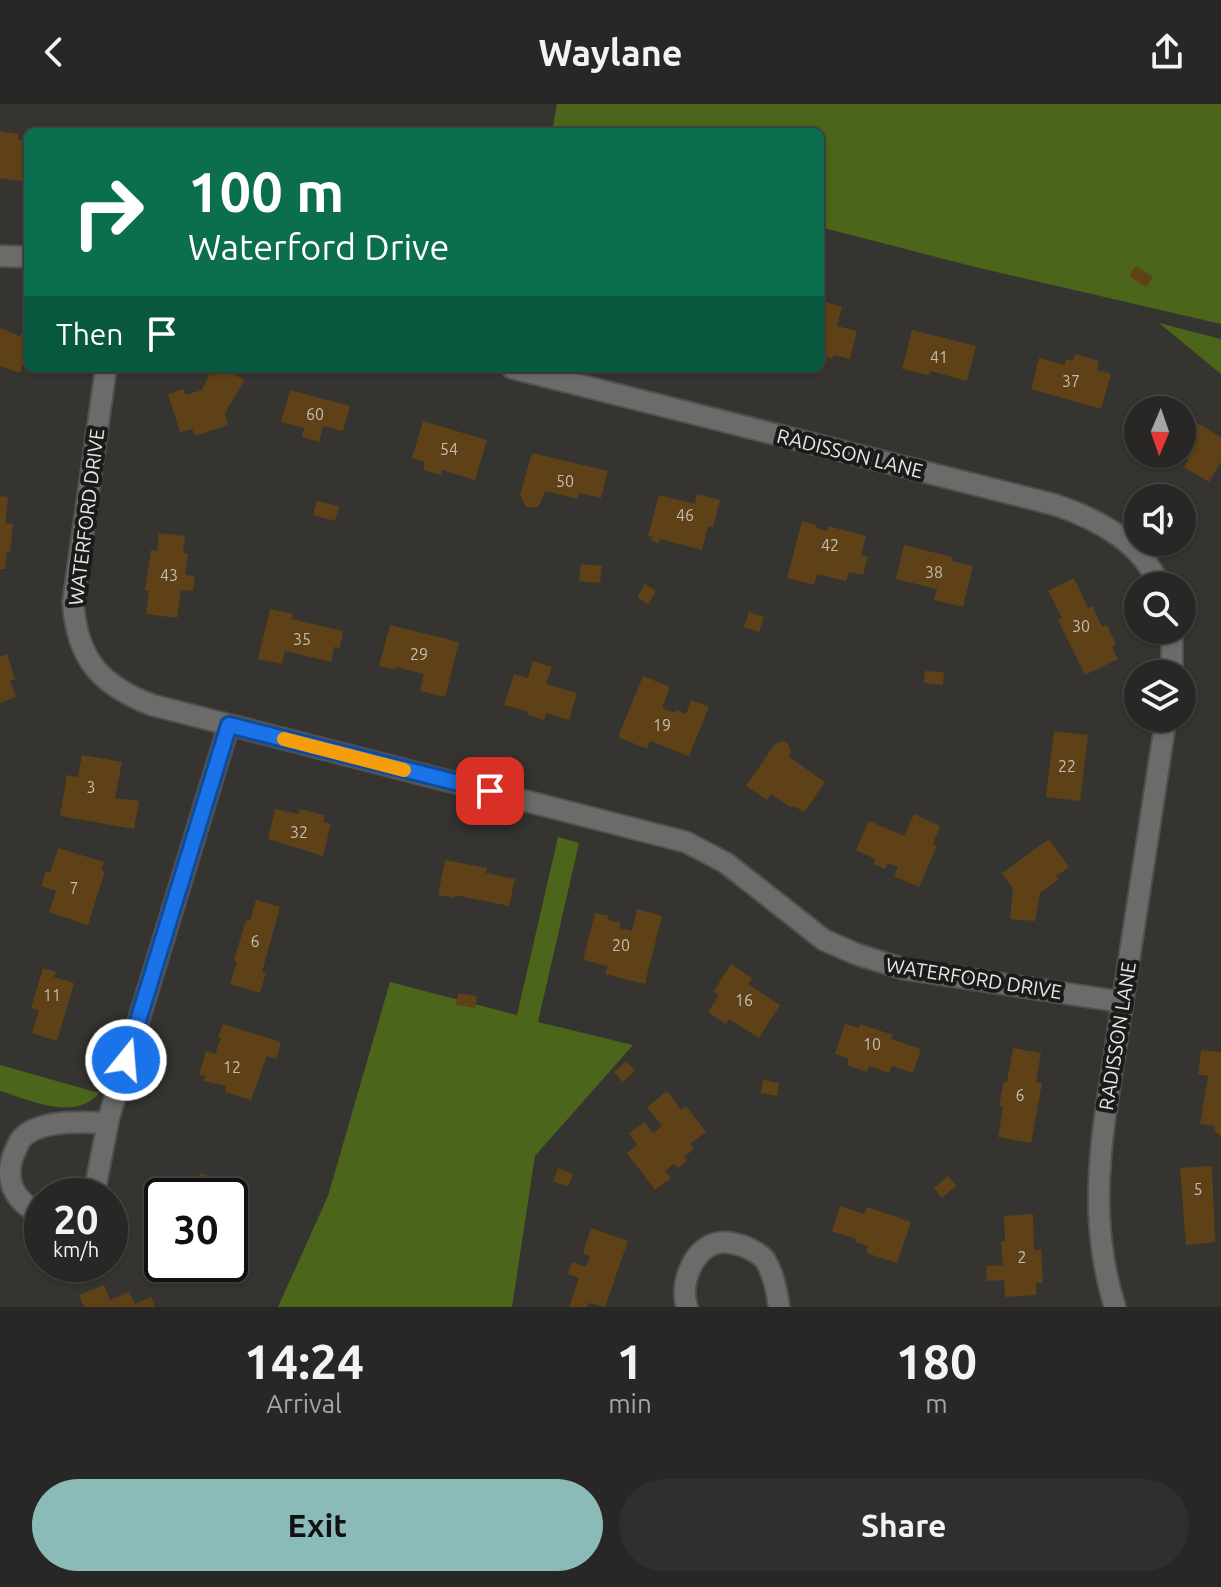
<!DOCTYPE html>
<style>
:root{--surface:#282725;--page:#302f2d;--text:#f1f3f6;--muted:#a5a5a7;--line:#444442;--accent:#8bbbb9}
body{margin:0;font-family:Ubuntu,sans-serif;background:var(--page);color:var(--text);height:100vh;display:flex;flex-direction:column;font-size:30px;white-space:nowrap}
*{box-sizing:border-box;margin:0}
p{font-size:26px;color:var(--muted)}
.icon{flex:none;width:44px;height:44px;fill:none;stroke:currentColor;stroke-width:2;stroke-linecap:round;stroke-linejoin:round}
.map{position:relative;height:1203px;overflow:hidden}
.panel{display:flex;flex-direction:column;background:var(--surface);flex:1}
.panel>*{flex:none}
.top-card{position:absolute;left:24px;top:24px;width:800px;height:244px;border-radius:12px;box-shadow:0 2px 6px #0004,0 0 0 2px var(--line);background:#0b6e4f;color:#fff;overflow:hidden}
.needle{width:52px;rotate:182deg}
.buttons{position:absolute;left:1124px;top:292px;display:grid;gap:16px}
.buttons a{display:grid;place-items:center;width:72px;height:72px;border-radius:50%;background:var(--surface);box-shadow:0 2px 6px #0004,0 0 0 2px var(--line);font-size:40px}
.speed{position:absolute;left:24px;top:1074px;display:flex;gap:16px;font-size:40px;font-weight:700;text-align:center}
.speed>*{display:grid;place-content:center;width:104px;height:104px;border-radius:50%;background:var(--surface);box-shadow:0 2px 6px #0004,0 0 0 2px var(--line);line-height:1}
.speed small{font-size:20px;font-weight:400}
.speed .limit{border:4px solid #111;border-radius:12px;background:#fff;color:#111}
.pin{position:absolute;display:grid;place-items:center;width:68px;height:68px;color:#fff;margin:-34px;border-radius:16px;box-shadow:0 4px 12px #0006}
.me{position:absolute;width:88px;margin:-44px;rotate:17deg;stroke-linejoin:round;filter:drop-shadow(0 0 6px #0008)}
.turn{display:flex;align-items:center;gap:28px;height:168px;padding:0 32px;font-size:36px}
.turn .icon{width:104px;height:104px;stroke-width:2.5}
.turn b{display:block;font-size:56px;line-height:68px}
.then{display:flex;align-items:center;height:76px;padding:0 32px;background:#0003;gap:16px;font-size:30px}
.eta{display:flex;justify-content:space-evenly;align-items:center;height:136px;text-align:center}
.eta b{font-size:48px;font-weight:700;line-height:56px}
.action{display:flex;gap:16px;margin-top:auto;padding:16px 32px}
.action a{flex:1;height:92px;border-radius:48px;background:var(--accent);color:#111;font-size:32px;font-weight:700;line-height:92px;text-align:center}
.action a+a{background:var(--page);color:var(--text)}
header{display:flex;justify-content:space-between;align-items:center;height:104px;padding:0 32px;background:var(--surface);font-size:36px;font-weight:700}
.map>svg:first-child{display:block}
.green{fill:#4b651a}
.building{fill:#5e4116}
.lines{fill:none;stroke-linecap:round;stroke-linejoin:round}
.minor-casing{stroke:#51504e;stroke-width:24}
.minor{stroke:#6c6b69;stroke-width:20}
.route-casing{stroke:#114b97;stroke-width:20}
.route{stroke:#1a73e8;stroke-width:14}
.slow{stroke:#f59e0b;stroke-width:14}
.labels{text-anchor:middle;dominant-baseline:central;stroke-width:8;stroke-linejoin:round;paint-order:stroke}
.number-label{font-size:16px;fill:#c5bdb1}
.street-label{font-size:20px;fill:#e7e6e5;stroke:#1c1b1a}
</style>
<header><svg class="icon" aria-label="back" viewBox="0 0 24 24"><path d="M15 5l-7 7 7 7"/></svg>Waylane<svg class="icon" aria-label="share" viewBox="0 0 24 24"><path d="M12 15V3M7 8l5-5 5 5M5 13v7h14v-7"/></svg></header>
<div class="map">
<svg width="1221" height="1203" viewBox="0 0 1221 1203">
<rect width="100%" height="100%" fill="#353431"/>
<g class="green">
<polygon points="557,0 1221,0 1221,220 975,163 820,123 820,28 552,28"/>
<polygon points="1159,219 1221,235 1221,270"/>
<polygon points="558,733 579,739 538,918 633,941 535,1052 512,1203 278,1203 328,1092 390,878 517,911"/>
<path d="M 0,961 L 99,989 C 75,1018 30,996 0,987 Z"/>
</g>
<g class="building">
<polygon points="0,27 19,30 18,35 28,37 28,78 0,74"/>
<polygon points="1136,162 1153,173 1146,183 1129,172"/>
<polygon points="825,198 842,203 837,222 857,227 850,255 833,251 832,255 826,253 824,259 820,258 820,216"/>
<polygon points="24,223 28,224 28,259 24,257 20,269 0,262 0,224 20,232"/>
<polygon points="912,226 976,242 967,277 930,267 929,271 902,265"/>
<polygon points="1075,250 1099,257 1097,266 1111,270 1101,305 1031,285 1039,254 1065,261 1066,255 1073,257"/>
<polygon points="212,264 239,264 235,271 245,276 225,309 228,321 195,332 192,325 180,328 168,290 184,285 185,291 202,286"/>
<polygon points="290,286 350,302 343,327 323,322 319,338 302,333 304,324 281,318"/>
<polygon points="1182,310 1221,333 1221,358 1209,378 1184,363 1189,355 1182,351"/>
<polygon points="423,317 487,336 475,376 442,366 441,371 423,366 425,358 412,354"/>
<polygon points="532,349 608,367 601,394 579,389 578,395 545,387 540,400 537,403 526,403 520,391"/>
<polygon points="697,390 720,396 713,423 708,422 702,446 660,435 659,439 651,437 652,433 648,432 659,391 695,400"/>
<polygon points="0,392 8,393 5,419 13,420 10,449 7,448 5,465 0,465"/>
<polygon points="317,397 339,402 335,417 313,411"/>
<polygon points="802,417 817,421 816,424 827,427 828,422 866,432 861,451 868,453 863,471 849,468 846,477 817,470 814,481 787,474"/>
<polygon points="159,429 185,432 183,449 188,450 185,471 195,472 193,487 181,486 177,514 146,510 149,487 145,486 151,446 157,447"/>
<polygon points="904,441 952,453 951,457 973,462 963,503 934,496 937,485 896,475"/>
<polygon points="581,460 602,462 600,479 579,477"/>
<polygon points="1074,474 1088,504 1092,502 1102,523 1107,521 1116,541 1112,543 1118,555 1085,571 1058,516 1062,514 1048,487"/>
<polygon points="645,480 656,487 648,500 637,493"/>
<polygon points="270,505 293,510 292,515 343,527 340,544 334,543 331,558 285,547 282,560 258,555"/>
<polygon points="749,508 764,513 759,528 744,523"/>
<polygon points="390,521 459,538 445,593 420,587 424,570 396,563 395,566 379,562"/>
<polygon points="7,550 15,575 10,577 16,593 0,599 0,553"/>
<polygon points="533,557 552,563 546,580 577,589 569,616 546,609 544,616 528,611 529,608 504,601 514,570 528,574"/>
<polygon points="925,567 944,568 943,581 924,579"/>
<polygon points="643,572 670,583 662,604 675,609 676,606 686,610 691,596 709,603 689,652 650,637 647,645 618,633"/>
<polygon points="1054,627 1088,631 1080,697 1046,693"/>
<polygon points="783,637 789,641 791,649 788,652 825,678 804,708 794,702 792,704 771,690 767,696 746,682 775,640"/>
<polygon points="82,651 122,658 115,694 139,697 134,725 60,712 67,671 78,673"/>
<polygon points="275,705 298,710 300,705 325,711 323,718 331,720 323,752 268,735"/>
<polygon points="914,710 940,722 933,740 937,742 919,783 894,772 898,763 888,759 885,765 873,760 875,755 856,746 869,717 904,732"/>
<polygon points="1049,735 1069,763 1056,772 1059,775 1040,789 1035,817 1010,815 1013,784 1002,769"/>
<polygon points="58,744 104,758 101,766 105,767 88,821 49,808 56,787 41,782 46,767 50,769"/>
<polygon points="445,756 487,764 486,769 515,775 509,802 455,791 454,794 438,791"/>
<polygon points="256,796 280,803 262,868 266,869 260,889 230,880 237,858 234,856 246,816 250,817"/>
<polygon points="637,805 662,812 645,880 605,870 608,862 583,856 595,809 609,812 608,816 621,819 619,824 632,827"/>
<polygon points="731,860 752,874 748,880 780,901 759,934 729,915 726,920 708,908 719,891 713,888"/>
<polygon points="43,864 56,868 54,873 74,879 57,937 32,929 39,906 31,904"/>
<polygon points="458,889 477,892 475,904 456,901"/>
<polygon points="223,920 281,938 276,955 267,952 251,996 225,988 226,982 204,977 205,972 199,971 206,947 215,950 221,934 218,933"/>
<polygon points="845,920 859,924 860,920 893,931 891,935 921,945 913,969 892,962 889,969 869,962 867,968 847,961 849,955 835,950"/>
<polygon points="1013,944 1041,949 1036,978 1042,979 1031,1039 998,1033 1003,1003 999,1002 1004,977 1007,978"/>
<polygon points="1201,946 1221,948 1221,1032 1214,1027 1215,1022 1200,1020 1208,972 1198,970"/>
<polygon points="626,957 635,967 623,978 614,968"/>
<polygon points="763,976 779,979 777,992 761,989"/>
<polygon points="667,987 681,1006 686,1002 706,1028 690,1040 694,1045 684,1053 687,1057 678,1064 674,1060 665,1067 671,1074 655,1086 627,1049 637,1041 629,1029 645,1018 653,1029 662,1022 647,1003"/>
<polygon points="1212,1062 1215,1138 1186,1141 1180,1064"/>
<polygon points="558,1064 573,1070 568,1083 553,1077"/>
<polygon points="200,1069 226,1077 222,1092 164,1092 169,1076 195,1084"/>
<polygon points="948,1072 956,1082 942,1094 934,1084"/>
<polygon points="840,1102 864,1110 867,1103 911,1118 897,1159 866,1149 868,1142 855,1138 856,1135 832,1127"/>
<polygon points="1033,1110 1034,1146 1041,1146 1043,1179 1036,1179 1036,1191 1005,1193 1004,1176 987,1177 986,1162 1003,1161 1001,1138 1005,1137 1004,1112"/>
<polygon points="591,1124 628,1137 605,1203 588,1199 587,1203 569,1203 579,1174 568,1170 572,1158 586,1163 590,1152 583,1149"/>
<polygon points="104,1181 110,1196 129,1188 135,1200 151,1193 155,1203 84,1203 79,1191"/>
</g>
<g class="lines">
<defs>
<g id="minor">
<polyline points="0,152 28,153"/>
<path d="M 106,264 L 73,498 C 77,555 100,581 152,601 L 686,738 L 726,759 L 824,836 L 856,850 L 904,865 L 1123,898"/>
<path d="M 512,264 L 1056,401 C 1099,416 1141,438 1160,482"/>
<polyline points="1172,526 1172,570"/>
<polyline points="86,1092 95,1085 109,1013 229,621"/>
<path d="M 42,1110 C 13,1098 2,1074 16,1045 C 18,1041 19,1037 22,1034 C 40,1015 84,1018 107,1019"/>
<path d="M 687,1203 C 680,1182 691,1148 714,1140 C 725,1136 740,1140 750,1145 C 756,1149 761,1150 765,1156 C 774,1170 777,1187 779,1203"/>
<path d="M 1115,1203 C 1095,1139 1096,1079 1105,1013 L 1166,614"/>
</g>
</defs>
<use href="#minor" class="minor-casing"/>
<use href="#minor" class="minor"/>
</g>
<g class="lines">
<defs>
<polyline id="route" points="126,956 229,621 490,687"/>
</defs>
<use href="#route" class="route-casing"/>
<use href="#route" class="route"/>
<polyline class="slow" points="284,635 404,666"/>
</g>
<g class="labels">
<g class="number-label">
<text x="939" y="253">41</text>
<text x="1071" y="277">37</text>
<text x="315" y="310">60</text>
<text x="449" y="345">54</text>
<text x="565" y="377">50</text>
<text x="685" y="411">46</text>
<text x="830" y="441">42</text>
<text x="934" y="468">38</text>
<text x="169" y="471">43</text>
<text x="1081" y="522">30</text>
<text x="302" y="535">35</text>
<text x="419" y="550">29</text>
<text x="662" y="621">19</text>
<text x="1067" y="662">22</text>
<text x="91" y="683">3</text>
<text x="299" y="728">32</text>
<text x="74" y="784">7</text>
<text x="255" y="837">6</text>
<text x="621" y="841">20</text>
<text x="52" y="891">11</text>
<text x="744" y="896">16</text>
<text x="872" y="940">10</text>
<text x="232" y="963">12</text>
<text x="1020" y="991">6</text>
<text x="1198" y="1085">5</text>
<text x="1022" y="1153">2</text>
</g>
<g class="street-label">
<text transform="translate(850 349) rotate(14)">RADISSON LANE</text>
<text transform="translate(86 413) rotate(-83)">WATERFORD DRIVE</text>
<text transform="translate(974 874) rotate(9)">WATERFORD DRIVE</text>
<text transform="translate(1117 932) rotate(-81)">RADISSON LANE</text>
</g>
</g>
</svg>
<div class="buttons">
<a><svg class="needle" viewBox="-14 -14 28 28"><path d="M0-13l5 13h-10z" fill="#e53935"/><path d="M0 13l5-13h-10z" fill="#a5a5a7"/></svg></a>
<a><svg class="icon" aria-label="sound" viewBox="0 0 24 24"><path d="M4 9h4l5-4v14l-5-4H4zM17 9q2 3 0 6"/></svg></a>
<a><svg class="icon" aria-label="search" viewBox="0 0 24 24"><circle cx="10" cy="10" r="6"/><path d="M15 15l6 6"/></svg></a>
<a><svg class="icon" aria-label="layers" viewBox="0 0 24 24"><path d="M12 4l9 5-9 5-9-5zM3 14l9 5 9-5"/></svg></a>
</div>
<div class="speed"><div>20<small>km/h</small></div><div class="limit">30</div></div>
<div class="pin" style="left:490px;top:687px;background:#d93025"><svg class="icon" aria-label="arrive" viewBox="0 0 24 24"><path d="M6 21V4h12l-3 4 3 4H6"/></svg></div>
<svg class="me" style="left:126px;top:956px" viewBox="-20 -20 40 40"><circle r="17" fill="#1a73e8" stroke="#fff" stroke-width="3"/><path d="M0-11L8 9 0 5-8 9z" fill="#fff"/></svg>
<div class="top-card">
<div class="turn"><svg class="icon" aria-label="right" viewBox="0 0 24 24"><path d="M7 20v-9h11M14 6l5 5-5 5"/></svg><div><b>100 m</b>Waterford Drive</div></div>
<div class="then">Then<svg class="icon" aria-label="arrive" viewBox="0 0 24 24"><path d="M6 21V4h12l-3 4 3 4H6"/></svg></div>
</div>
</div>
<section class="panel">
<div class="eta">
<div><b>14:24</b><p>Arrival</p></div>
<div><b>1</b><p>min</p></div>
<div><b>180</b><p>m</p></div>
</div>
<div class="action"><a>Exit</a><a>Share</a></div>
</section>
